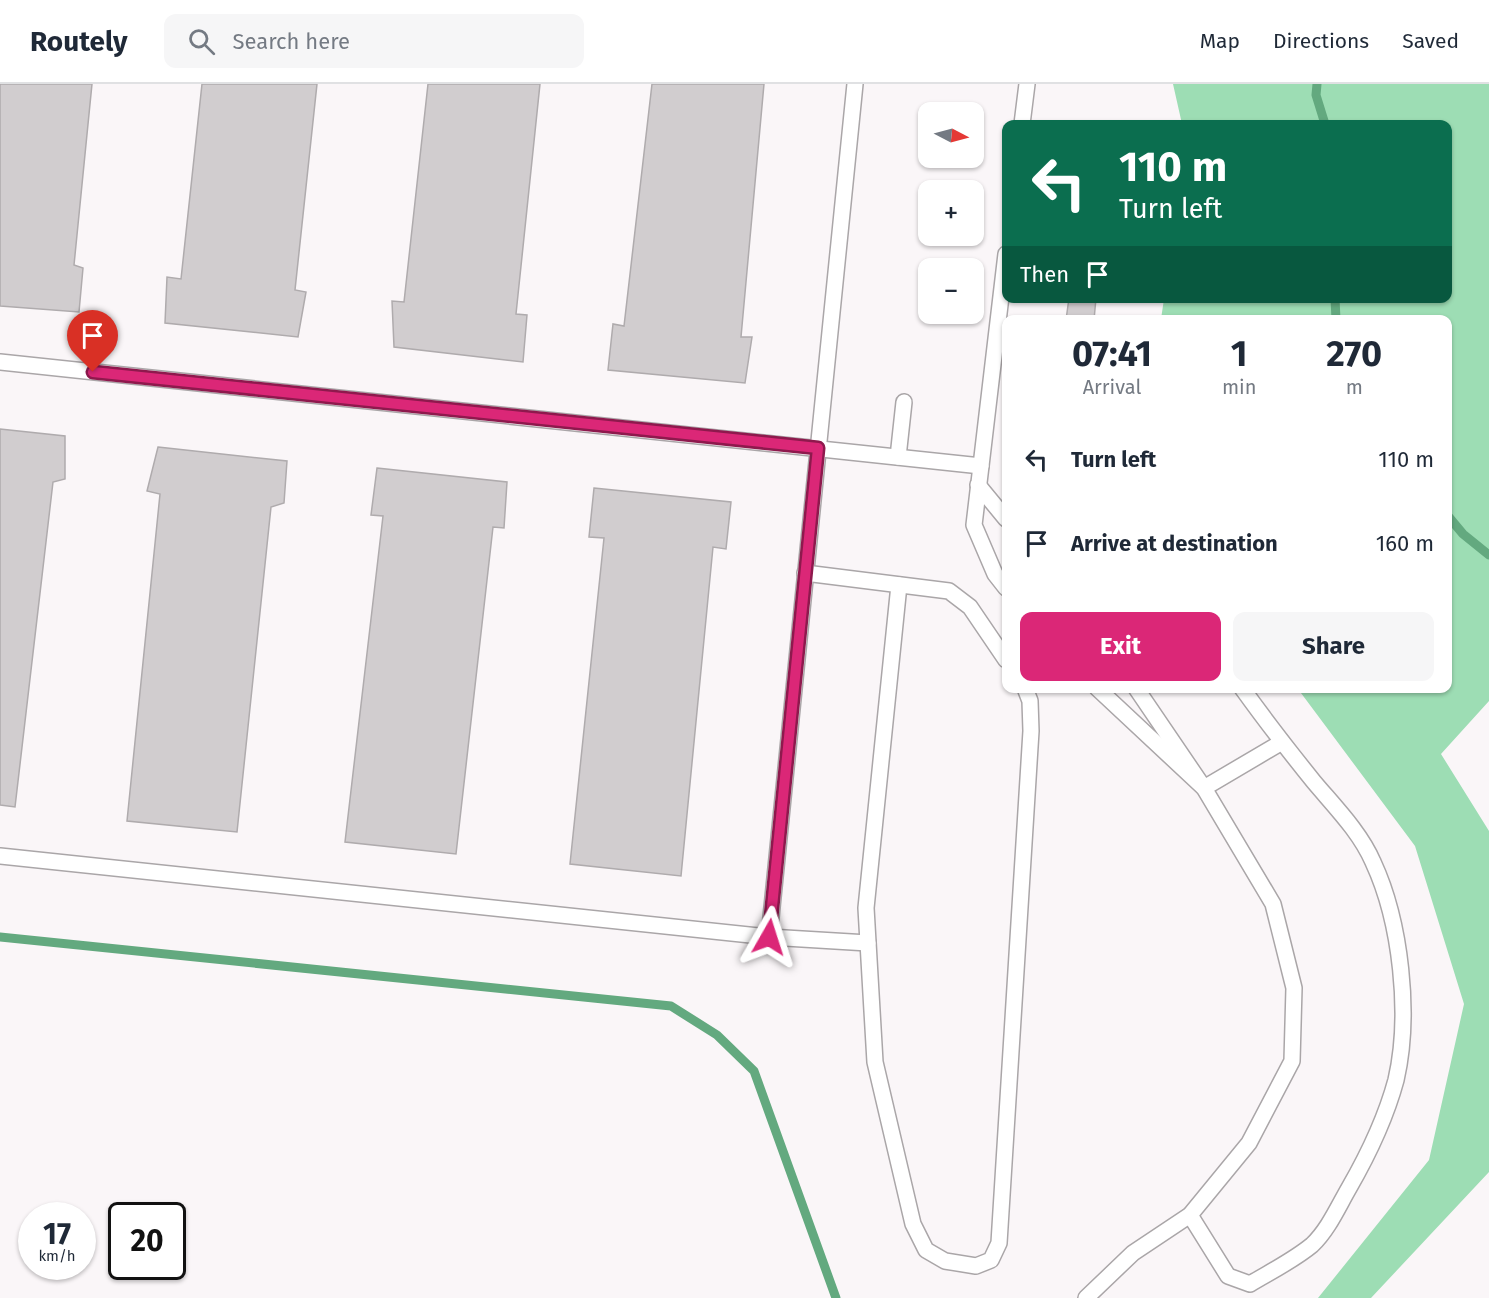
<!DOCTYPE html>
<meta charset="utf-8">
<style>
:root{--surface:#fff;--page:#f6f6f7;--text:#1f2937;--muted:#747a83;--line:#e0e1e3;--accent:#db2777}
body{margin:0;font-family:"Fira Sans",sans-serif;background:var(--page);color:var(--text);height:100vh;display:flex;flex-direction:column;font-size:22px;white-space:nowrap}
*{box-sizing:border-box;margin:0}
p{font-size:20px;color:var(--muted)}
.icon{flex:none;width:33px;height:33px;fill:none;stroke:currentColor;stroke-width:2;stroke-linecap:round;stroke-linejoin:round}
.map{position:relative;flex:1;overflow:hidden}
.details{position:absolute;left:1002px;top:231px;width:450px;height:378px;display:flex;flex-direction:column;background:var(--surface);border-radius:12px;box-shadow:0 2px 4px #0004}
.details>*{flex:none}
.guide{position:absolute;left:1002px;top:36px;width:450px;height:183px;border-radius:12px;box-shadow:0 2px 4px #0004;background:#0b6e4f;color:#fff;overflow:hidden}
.needle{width:39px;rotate:96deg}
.controls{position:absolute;left:918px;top:18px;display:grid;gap:12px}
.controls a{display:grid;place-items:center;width:66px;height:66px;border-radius:12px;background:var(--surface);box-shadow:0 2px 4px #0004;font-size:30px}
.speed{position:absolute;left:18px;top:1118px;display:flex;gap:12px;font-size:30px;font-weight:700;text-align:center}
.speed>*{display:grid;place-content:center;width:78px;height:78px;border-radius:50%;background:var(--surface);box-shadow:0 2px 4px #0004;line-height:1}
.speed small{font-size:15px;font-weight:400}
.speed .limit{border:3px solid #111;border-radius:9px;background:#fff;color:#111}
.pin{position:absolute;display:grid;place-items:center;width:51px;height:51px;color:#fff;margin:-62px -26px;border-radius:50% 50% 50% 0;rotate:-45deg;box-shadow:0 0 6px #0007}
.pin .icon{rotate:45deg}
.me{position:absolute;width:66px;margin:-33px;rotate:6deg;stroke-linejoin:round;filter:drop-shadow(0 0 4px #0008)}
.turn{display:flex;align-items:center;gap:21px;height:126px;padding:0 18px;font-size:27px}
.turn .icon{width:78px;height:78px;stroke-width:2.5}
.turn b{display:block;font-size:42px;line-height:51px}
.then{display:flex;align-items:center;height:57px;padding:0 18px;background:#0003;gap:12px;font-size:22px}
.eta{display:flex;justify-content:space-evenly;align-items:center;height:102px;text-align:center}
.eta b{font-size:36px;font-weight:700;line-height:42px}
.primary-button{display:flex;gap:12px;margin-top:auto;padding:12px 18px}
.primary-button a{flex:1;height:69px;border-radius:12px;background:var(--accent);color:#fff;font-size:24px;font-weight:700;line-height:69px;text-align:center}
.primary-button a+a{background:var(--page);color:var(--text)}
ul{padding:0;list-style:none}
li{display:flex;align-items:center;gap:18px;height:84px;padding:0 18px}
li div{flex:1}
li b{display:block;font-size:22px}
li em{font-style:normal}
header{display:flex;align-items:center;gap:36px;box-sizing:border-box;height:84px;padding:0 30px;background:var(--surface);border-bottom:2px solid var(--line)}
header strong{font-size:28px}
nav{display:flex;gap:33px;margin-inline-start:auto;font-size:21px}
.search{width:420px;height:54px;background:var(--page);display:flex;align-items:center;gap:15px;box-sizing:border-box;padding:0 21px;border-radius:12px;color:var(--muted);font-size:22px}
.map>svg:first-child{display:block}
.green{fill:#9dddb4}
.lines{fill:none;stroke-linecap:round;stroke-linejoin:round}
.stream{stroke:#63a97f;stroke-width:9}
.building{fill:#d1cdcf;stroke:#afabad;stroke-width:1.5}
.lane-casing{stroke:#aaa6a8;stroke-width:18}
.lane{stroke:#fff;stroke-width:15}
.route-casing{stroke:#8e194d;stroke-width:15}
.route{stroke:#db2777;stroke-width:10}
</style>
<header>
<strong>Routely</strong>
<div class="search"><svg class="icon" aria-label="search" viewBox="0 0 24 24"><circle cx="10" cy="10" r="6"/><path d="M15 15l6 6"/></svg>Search here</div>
<nav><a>Map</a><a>Directions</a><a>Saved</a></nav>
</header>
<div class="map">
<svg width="1489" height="1214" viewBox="0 0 1489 1214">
<rect width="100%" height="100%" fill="#faf6f8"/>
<polygon class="green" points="1173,0 1489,0 1489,617 1441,670 1489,747 1489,1088 1371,1214 1318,1214 1429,1076 1464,920 1415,762 1298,605 1448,604 1448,236 1161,235 1164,215 1448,214 1448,40 1182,40"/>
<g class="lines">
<g class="stream">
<polyline points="1317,0 1316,11 1325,40"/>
<polyline points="1335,214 1336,236"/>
<polyline points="1448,432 1463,450 1489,471"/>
<polyline points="0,853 671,922 717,951 754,987 836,1214"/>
</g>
</g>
<g class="building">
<polygon points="0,0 92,0 74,181 83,184 79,228 0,222"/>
<polygon points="202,0 317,0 295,206 306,208 298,253 165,239 167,193 181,195"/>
<polygon points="428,0 540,0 516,230 527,231 523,278 394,263 392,217 404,218"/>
<polygon points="652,0 764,0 741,253 752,253 745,299 608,286 613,240 624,242"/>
<polygon points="1069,214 1096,214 1094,236 1066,236"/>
<polygon points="1028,232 1052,236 1027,236"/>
<polygon points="0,345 65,352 65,395 53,398 15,723 0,721"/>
<polygon points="158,363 287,377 284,419 271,423 237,748 127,737 160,410 147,407"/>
<polygon points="377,384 507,398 504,444 493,443 456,770 345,758 383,432 371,431"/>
<polygon points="594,404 731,418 726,465 713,463 681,792 570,780 604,454 589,453"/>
</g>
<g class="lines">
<defs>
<g id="lane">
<polyline points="1022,40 1027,0"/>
<polyline points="1006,170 974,441 995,490 1006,504"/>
<polyline points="0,278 981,382"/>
<polyline points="898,373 904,318"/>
<polyline points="978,401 1006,435"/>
<polyline points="805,489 949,507 970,523 1006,576"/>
<polyline points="899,501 866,824 875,978 913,1140 926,1166 945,1177 976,1182 991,1176 999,1159 1031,647 1030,617 1025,604"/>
<polyline points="1136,604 1204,704 1282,658"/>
<polyline points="0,772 769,853 868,859"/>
<polyline points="769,853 855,0"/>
<path d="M 1190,1131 L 1228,1192 L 1250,1200 C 1270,1188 1294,1176 1312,1161 C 1328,1146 1338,1123 1349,1104 C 1368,1071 1386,1033 1396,996 C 1411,931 1401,838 1373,778 C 1360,748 1335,723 1314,698 C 1289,667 1265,636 1242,604"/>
<polyline points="1086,1214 1133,1169 1190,1131 1249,1059 1292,977 1294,904 1273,820 1204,704 1097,604"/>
</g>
</defs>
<use href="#lane" class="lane-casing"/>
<use href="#lane" class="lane"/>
</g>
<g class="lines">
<defs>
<polyline id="route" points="93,288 818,364 769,853"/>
</defs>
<use href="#route" class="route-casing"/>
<use href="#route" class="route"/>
</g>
</svg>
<div class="controls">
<a><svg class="needle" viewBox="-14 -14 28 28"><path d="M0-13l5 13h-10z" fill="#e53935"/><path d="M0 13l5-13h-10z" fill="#747a83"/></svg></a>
<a>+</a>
<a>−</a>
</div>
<div class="speed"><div>17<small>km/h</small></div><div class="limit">20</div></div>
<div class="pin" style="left:93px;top:288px;background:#d93025"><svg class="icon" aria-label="arrive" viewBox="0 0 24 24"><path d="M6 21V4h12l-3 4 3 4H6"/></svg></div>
<svg class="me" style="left:769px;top:853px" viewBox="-20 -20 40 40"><path d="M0-17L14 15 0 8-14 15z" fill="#db2777" stroke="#fff" stroke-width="4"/></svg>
<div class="guide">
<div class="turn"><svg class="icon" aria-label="left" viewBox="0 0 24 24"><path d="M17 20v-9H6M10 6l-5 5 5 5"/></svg><div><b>110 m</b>Turn left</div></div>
<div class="then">Then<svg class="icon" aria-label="arrive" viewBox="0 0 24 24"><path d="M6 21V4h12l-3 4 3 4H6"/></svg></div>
</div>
<section class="details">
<div class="eta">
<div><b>07:41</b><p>Arrival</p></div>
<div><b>1</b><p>min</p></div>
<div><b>270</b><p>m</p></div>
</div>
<ul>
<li><svg class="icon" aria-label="left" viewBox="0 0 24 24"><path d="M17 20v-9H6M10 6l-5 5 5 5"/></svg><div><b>Turn left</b></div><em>110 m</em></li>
<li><svg class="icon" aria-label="arrive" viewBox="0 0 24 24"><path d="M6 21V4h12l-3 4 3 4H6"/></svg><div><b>Arrive at destination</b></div><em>160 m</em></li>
</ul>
<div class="primary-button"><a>Exit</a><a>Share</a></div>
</section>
</div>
